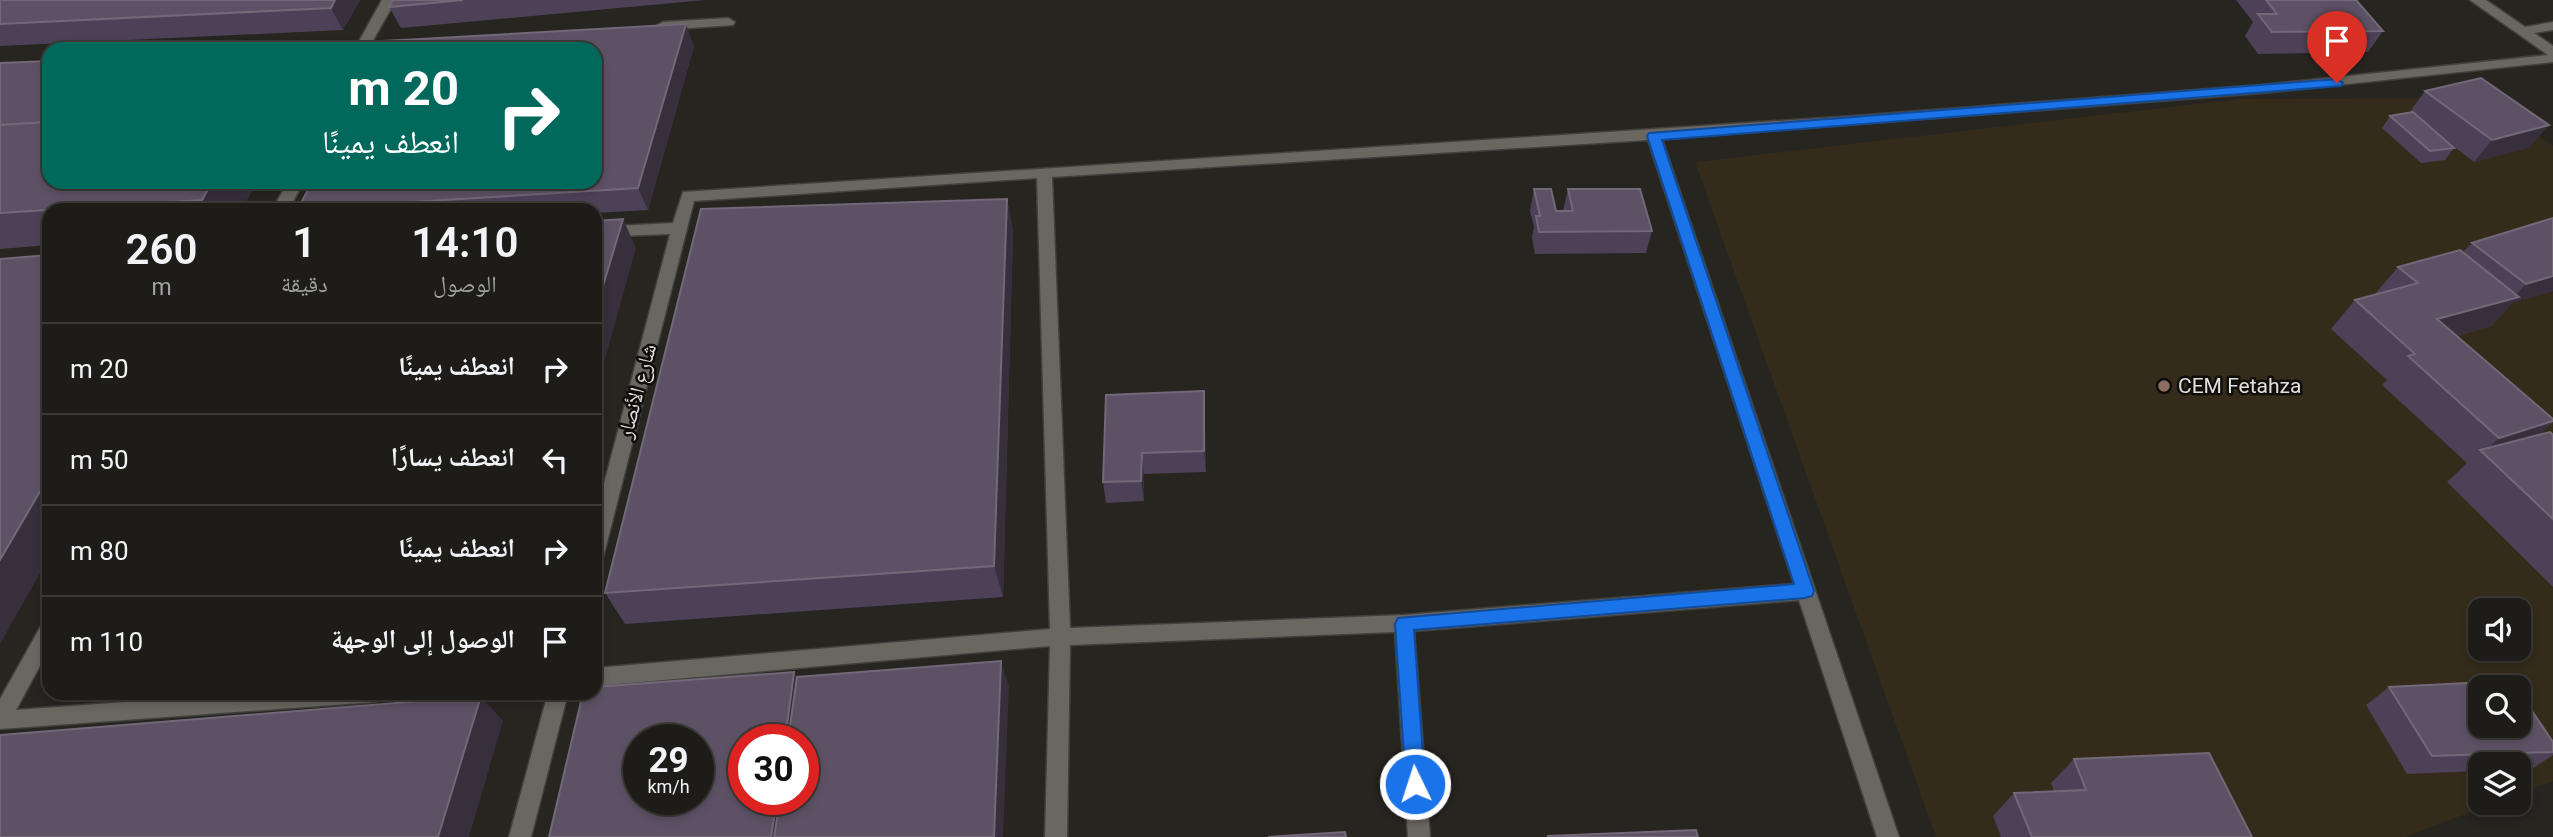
<!DOCTYPE html>
<html lang="ar">
<meta charset="utf-8">
<style>
:root{--surface:#1d1c18;--page:#252521;--text:#f1f3f6;--muted:#a0a1a2;--line:#3b3a37}
body{margin:0;font-family:Roboto,"Noto Naskh Arabic",sans-serif;background:var(--page);color:var(--text);direction:rtl;height:100vh;display:flex;flex-direction:column;font-size:26px;white-space:nowrap}
*{box-sizing:border-box;margin:0}
p{font-size:23px;color:var(--muted)}
.icon{flex:none;width:38px;height:38px;fill:none;stroke:currentColor;stroke-width:2;stroke-linecap:round;stroke-linejoin:round}
.map{position:relative;flex:1;overflow:hidden;direction:ltr}
.drawer{position:absolute;left:42px;top:203px;width:560px;height:497px;display:flex;flex-direction:column;background:var(--surface);border-radius:21px;box-shadow:0 4px 10px #0003,0 0 0 2px var(--line);direction:rtl}
.drawer>*{flex:none}
.hud{position:absolute;left:42px;top:42px;width:560px;height:147px;border-radius:21px;box-shadow:0 4px 10px #0003,0 0 0 2px var(--line);direction:rtl;background:#00695c;color:#fff;overflow:hidden}
.tools{position:absolute;left:2468px;top:598px;display:grid;gap:14px}
.tools a{display:grid;place-items:center;width:63px;height:63px;border-radius:14px;background:var(--surface);box-shadow:0 4px 10px #0003,0 0 0 2px var(--line);font-size:35px}
.speed{position:absolute;left:623px;top:724px;display:flex;gap:14px;font-size:35px;font-weight:700;text-align:center}
.speed>*{display:grid;place-content:center;width:91px;height:91px;border-radius:50%;background:var(--surface);box-shadow:0 4px 10px #0003,0 0 0 2px var(--line);line-height:1}
.speed small{font-size:18px;font-weight:400}
.speed .limit{border:10px solid #d22;background:#fff;color:#111}
.pin{position:absolute;display:grid;place-items:center;width:60px;height:60px;color:#fff;margin:-72px -30px;border-radius:50% 50% 50% 0;rotate:-45deg;box-shadow:0 0 7px #0007}
.pin .icon{rotate:45deg}
.me{position:absolute;width:77px;margin:-38px;rotate:356deg;stroke-linejoin:round;filter:drop-shadow(0 0 5px #0008)}
.turn{display:flex;align-items:center;gap:24px;height:147px;padding:0 28px;font-size:32px}
.turn .icon{width:91px;height:91px;stroke-width:2.5}
.turn b{display:block;font-size:49px;line-height:60px}
.eta{display:flex;justify-content:space-evenly;align-items:center;height:119px;text-align:center}
.eta b{font-size:42px;font-weight:600;line-height:49px}
ul{padding:0;list-style:none}
li{display:flex;align-items:center;gap:21px;height:91px;padding:0 28px;border-top:2px solid var(--line)}
li div{flex:1}
li b{display:block;font-size:26px}
li em{font-style:normal}
.map>svg:first-child{display:block}
.education{fill:#342b1b;fill-rule:evenodd}
.lines{fill:none;stroke-linecap:round;stroke-linejoin:round}
.street-casing{stroke:#42403c;stroke-width:3}
.street{fill:#6a6761;fill-rule:evenodd}
.wall{fill:#4d4157}
.shaded-wall{fill:#372f3b}
.building{fill:#5d5265;stroke:#726878;stroke-width:2;fill-rule:evenodd}
.route{fill:#1a73e8;stroke:#114b97;stroke-width:2}
.education-dot{fill:#8d6e63;stroke:#0f0e0c;stroke-width:2.5}
.labels{text-anchor:middle;dominant-baseline:central;stroke-width:5;stroke-linejoin:round;paint-order:stroke}
.poi-label{font-size:21px;fill:#e1dfdc;stroke:#0f0e0c;text-anchor:start}
.street-label{font-size:21px;fill:#e1dfdc;stroke:#0f0e0c}
</style>
<div class="map">
<svg width="2553" height="837" viewBox="0 0 2553 837">
<rect width="100%" height="100%" fill="#272520"/>
<path class="education" d="M 2486,98 L 2553,146 L 2553,781 L 2518,794 L 2518,765 L 2480,765 L 2480,803 L 2494,803 L 2406,837 L 1936,837 L 1695,162 L 2239,99 ZM 2480,611 L 2518,611 L 2518,649 L 2480,649 ZM 2480,688 L 2518,688 L 2518,726 L 2480,726 Z"/>
<g class="lines">
<defs>
<g id="street">
<polygon points="382,0 396,0 372,42 405,40 410,41 410,47 316,49 323,45 358,43"/>
<path d="M 2470,0 L 2486,0 L 2525,27 L 2553,22 L 2553,30 L 2534,33 L 2553,46 L 2553,62 L 2262,93 L 1662,139 L 1899,837 L 1877,837 L 1799,600 L 1414,631 L 1430,837 L 1408,837 L 1395,632 L 1070,645 L 1067,837 L 1045,837 L 1050,646 L 595,686 L 595,668 L 1050,629 L 1037,178 L 694,201 L 604,554 L 602,560 L 595,562 L 595,518 L 670,234 L 595,237 L 595,227 L 673,223 L 683,192 L 1854,116 L 2262,85 L 2548,55 ZM 1648,140 L 1794,584 L 1404,615 L 1070,628 L 1052,177 Z"/>
<polygon points="728,18 735,22 733,25 663,30 656,26 663,22"/>
<polygon points="288,182 304,182 288,210 272,210"/>
<polygon points="49,622 49,649 16,710 248,693 385,693 382,699 375,702 0,729 0,699 42,624"/>
<polygon points="548,693 568,693 531,837 509,837"/>
</g>
</defs>
<use href="#street" class="street-casing"/>
<use href="#street" class="street"/>
</g>
<g class="wall">
<polygon points="0,0 360,0 343,30 0,46"/>
<polygon points="393,0 705,0 401,28 389,7"/>
<polygon points="2236,0 2356,0 2383,31 2368,52 2258,54 2245,36 2253,22"/>
<polygon points="694,46 648,210 595,213 595,210 300,210 298,209"/>
<polygon points="0,63 257,182 241,210 49,210 49,245 0,249"/>
<polygon points="2425,91 2530,147 2474,162 2444,139 2454,148 2445,160 2421,163 2382,128 2390,116 2409,113"/>
<polygon points="1534,189 1556,211 1563,211 1568,189 1652,231 1646,253 1535,254 1532,238 1534,227 1530,211"/>
<polygon points="1007,199 1013,232 1003,597 625,624 605,593"/>
<polygon points="2553,218 2553,291 2512,303 2491,326 2456,336 2553,419 2553,422 2539,435 2553,435 2553,587 2447,482 2467,463 2382,385 2387,380 2331,329 2355,300 2374,295 2398,267 2463,252 2472,243"/>
<polygon points="1204,391 1206,472 1144,474 1144,501 1106,503 1103,482"/>
<polygon points="2389,687 2480,726 2553,742 2553,755 2532,769 2518,770 2518,765 2480,765 2480,771 2407,774 2366,705"/>
<polygon points="2074,759 2252,837 2001,837 1993,816 2014,793 2054,791 2051,783"/>
</g>
<g class="shaded-wall">
<polygon points="335,0 360,0 343,30 331,8"/>
<polygon points="686,24 694,46 648,210 638,188"/>
<polygon points="2549,125 2530,147 2474,162 2492,140"/>
<polygon points="212,182 257,182 241,210 209,210 202,200"/>
<polygon points="1007,199 1013,232 1003,597 994,566"/>
<polygon points="623,219 636,248 595,395 595,313"/>
<polygon points="2553,276 2553,291 2512,303 2491,326 2411,348 2437,319 2512,299 2526,284"/>
<polygon points="1204,391 1205,412 1206,472 1204,451"/>
<polygon points="2553,421 2525,449 2483,453 2499,438"/>
<polygon points="1142,453 1144,474 1144,501 1141,481"/>
<polygon points="49,476 49,557 0,644 0,560"/>
<polygon points="1001,661 1009,686 1003,837 994,837"/>
<polygon points="794,672 810,702 803,740 785,740"/>
<polygon points="481,696 503,721 469,837 438,837"/>
<polygon points="777,800 797,800 792,837 771,837"/>
</g>
<g class="building">
<polygon points="0,0 335,0 331,8 0,24"/>
<polygon points="393,0 463,0 389,7"/>
<polygon points="2266,0 2356,0 2383,31 2272,32 2258,14 2277,14"/>
<polygon points="686,24 638,188 298,209 312,182 595,182 595,49 381,49 385,41"/>
<polygon points="307,47 306,49 271,49"/>
<polygon points="49,61 49,122 0,125 0,63"/>
<polygon points="2481,78 2549,125 2492,140 2425,91"/>
<polygon points="2413,112 2454,148 2430,151 2390,116"/>
<polygon points="49,122 49,182 212,182 202,200 0,213 0,125"/>
<polygon points="1534,189 1551,189 1556,211 1573,211 1568,189 1640,189 1652,231 1539,232 1536,216 1540,216"/>
<polygon points="1007,199 994,566 605,593 701,209"/>
<polygon points="2553,218 2553,276 2526,284 2472,243"/>
<polygon points="623,219 595,313 595,221"/>
<polygon points="2460,250 2519,297 2437,319 2553,419 2553,421 2499,438 2408,356 2415,354 2355,300 2418,283 2398,267"/>
<polygon points="49,255 49,476 0,560 0,259"/>
<polygon points="1204,391 1204,451 1142,453 1141,481 1103,482 1106,395"/>
<polygon points="2550,432 2553,435 2553,519 2480,450"/>
<polygon points="1001,661 994,837 774,837 780,800 803,800 803,740 788,740 797,677"/>
<path d="M 794,672 L 785,740 L 744,740 L 744,800 L 777,800 L 771,837 L 549,837 L 583,693 L 595,693 L 595,687 ZM 639,740 L 698,740 L 698,800 L 639,800 Z"/>
<polygon points="2467,683 2480,702 2480,726 2518,726 2518,708 2530,708 2553,742 2553,752 2432,756 2389,687"/>
<polygon points="481,696 438,837 0,837 0,737 1,735"/>
<polygon points="2209,753 2252,837 2032,837 2014,793 2086,790 2074,759"/>
<polygon points="1696,830 1698,837 1548,837 1548,836"/>
<polygon points="1345,832 1346,837 1268,837"/>
</g>
<polygon class="route" points="2337,79 2343,83 2341,86 1662,140 1814,591 1812,596 1805,598 1414,630 1425,784 1422,790 1415,793 1408,790 1406,784 1395,624 1398,618 1794,584 1647,136 1649,133"/>
<circle class="education-dot" cx="2164" cy="386" r="7"/>
<g class="labels">
<g class="poi-label">
<text x="2178" y="386">CEM Fetahza</text>
</g>
<g class="street-label">
<text transform="translate(637 391) rotate(-75)">شارع الأنصار</text>
</g>
</g>
</svg>
<div class="tools">
<a><svg class="icon" aria-label="sound" viewBox="0 0 24 24"><path d="M4 9h4l5-4v14l-5-4H4zM17 9q2 3 0 6"/></svg></a>
<a><svg class="icon" aria-label="search" viewBox="0 0 24 24"><circle cx="10" cy="10" r="6"/><path d="M15 15l6 6"/></svg></a>
<a><svg class="icon" aria-label="layers" viewBox="0 0 24 24"><path d="M12 4l9 5-9 5-9-5zM3 14l9 5 9-5"/></svg></a>
</div>
<div class="speed"><div>29<small>km/h</small></div><div class="limit">30</div></div>
<div class="pin" style="left:2337px;top:83px;background:#d93025"><svg class="icon" aria-label="arrive" viewBox="0 0 24 24"><path d="M6 21V4h12l-3 4 3 4H6"/></svg></div>
<svg class="me" style="left:1415px;top:784px" viewBox="-20 -20 40 40"><circle r="17" fill="#1a73e8" stroke="#fff" stroke-width="3"/><path d="M0-11L8 9 0 5-8 9z" fill="#fff"/></svg>
<div class="hud">
<div class="turn"><svg class="icon" aria-label="right" viewBox="0 0 24 24"><path d="M7 20v-9h11M14 6l5 5-5 5"/></svg><div><b>20 m</b>انعطف يمينًا</div></div>
</div>
<section class="drawer">
<div class="eta">
<div><b>14:10</b><p>الوصول</p></div>
<div><b>1</b><p>دقيقة</p></div>
<div><b>260</b><p>m</p></div>
</div>
<ul>
<li><svg class="icon" aria-label="right" viewBox="0 0 24 24"><path d="M7 20v-9h11M14 6l5 5-5 5"/></svg><div><b>انعطف يمينًا</b></div><em>20 m</em></li>
<li><svg class="icon" aria-label="left" viewBox="0 0 24 24"><path d="M17 20v-9H6M10 6l-5 5 5 5"/></svg><div><b>انعطف يسارًا</b></div><em>50 m</em></li>
<li><svg class="icon" aria-label="right" viewBox="0 0 24 24"><path d="M7 20v-9h11M14 6l5 5-5 5"/></svg><div><b>انعطف يمينًا</b></div><em>80 m</em></li>
<li><svg class="icon" aria-label="arrive" viewBox="0 0 24 24"><path d="M6 21V4h12l-3 4 3 4H6"/></svg><div><b>الوصول إلى الوجهة</b></div><em>110 m</em></li>
</ul>
</section>
</div>
